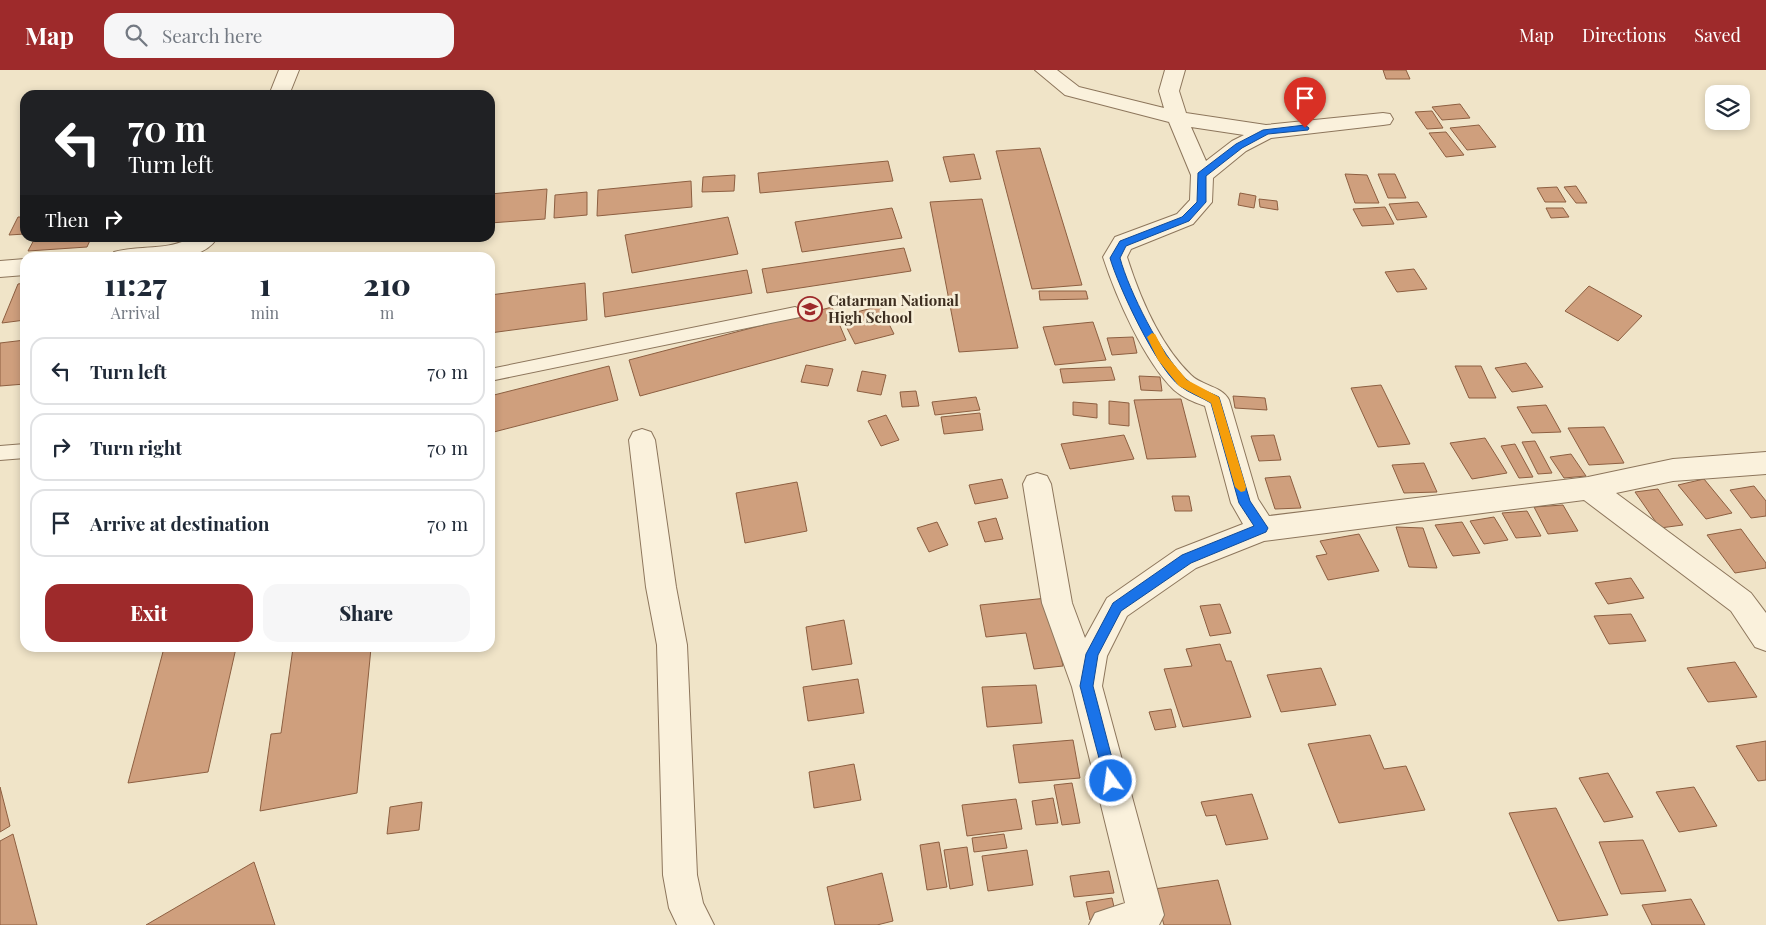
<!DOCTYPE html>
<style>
:root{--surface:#fff;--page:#f6f6f7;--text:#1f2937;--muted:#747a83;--line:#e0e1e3;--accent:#9e2a2b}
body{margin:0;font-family:"Playfair Display",serif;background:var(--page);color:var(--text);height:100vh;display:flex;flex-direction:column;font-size:19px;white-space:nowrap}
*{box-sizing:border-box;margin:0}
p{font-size:16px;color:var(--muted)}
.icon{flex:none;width:28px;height:28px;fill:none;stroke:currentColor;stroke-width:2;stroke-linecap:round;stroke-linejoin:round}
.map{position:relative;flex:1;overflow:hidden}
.drawer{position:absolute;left:20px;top:182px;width:475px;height:400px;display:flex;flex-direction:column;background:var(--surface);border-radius:15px;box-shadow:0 2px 8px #0003}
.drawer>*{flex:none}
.top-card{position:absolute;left:20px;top:20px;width:475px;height:152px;border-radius:15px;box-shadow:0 2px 8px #0003;background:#202124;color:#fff;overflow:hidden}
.buttons{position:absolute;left:1705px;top:15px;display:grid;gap:10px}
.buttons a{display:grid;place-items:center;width:45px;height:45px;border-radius:10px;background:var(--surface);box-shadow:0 2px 8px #0003;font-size:25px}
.pin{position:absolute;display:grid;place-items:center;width:42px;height:42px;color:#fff;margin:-51px -21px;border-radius:50% 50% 50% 0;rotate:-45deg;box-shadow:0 0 5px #0007}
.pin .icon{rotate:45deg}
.me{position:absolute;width:55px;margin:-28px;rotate:346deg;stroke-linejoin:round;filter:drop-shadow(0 0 4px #0008)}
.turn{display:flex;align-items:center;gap:18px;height:105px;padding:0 25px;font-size:22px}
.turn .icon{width:65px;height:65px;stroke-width:2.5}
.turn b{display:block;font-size:35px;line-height:42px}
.then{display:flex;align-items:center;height:48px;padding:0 25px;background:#0003;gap:10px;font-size:19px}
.eta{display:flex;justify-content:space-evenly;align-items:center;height:85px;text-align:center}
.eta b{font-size:30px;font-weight:800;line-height:35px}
.button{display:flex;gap:10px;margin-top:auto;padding:10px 25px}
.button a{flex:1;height:58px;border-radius:15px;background:var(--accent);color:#fff;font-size:20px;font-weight:800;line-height:58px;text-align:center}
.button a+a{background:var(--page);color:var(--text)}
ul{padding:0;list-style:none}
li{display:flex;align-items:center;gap:15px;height:68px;margin:0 10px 8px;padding:0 15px;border:2px solid var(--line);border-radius:15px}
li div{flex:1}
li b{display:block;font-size:19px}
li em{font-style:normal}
header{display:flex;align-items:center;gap:30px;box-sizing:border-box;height:70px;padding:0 25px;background:var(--accent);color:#fff}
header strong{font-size:24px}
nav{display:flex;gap:28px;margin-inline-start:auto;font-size:18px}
.search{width:350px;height:45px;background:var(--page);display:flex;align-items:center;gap:12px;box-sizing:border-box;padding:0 18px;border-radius:15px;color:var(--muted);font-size:19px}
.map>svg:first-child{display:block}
.building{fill:#cf9f7d;stroke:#8d5f41}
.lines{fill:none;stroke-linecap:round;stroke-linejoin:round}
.service-casing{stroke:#8d765c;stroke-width:2}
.minor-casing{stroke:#8d765c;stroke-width:2}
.service{fill:#faf1dc;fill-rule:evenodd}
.minor{fill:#faf1dc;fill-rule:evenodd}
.route{fill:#1a73e8;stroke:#114b97}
.slow{fill:#f59e0b}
.labels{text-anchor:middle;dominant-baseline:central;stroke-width:5;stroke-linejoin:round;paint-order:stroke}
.poi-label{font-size:15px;font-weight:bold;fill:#3d2e20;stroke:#f7eed8;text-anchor:start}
</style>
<header>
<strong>Map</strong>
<div class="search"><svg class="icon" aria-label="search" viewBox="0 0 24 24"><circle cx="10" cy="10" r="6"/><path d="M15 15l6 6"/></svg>Search here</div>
<nav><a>Map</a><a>Directions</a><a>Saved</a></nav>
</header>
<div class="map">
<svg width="1766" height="855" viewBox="0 0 1766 855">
<rect width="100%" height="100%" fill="#f0e4c8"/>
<g class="building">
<polygon points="1383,0 1406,0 1410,9 1386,9"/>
<polygon points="1460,34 1470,48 1442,50 1432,37"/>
<polygon points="1432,41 1443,58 1427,59 1415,42"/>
<polygon points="1479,55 1496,77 1467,80 1450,58"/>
<polygon points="1446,62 1464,85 1446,87 1429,63"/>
<polygon points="1040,78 1082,215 1032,219 996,81"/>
<polygon points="974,84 981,109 950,112 943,87"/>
<polygon points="888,91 893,111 760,123 758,103"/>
<polygon points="1345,104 1367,105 1379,133 1355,133"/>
<polygon points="1378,104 1395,104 1406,128 1388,128"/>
<polygon points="735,105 734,121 702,122 703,107"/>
<polygon points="691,111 692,137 597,146 598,120"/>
<polygon points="1576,116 1587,133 1576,133 1564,117"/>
<polygon points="1557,117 1566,132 1545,132 1537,118"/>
<polygon points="547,119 545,149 490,153 490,124"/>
<polygon points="587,122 587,145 554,148 555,125"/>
<polygon points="1240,123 1256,126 1254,138 1238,135"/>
<polygon points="982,129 1018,278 959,282 930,132"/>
<polygon points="1259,129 1277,131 1278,140 1260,137"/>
<polygon points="1418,132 1427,147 1397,150 1389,134"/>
<polygon points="1385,137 1394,154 1362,156 1353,139"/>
<polygon points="892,138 902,168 802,182 795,152"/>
<polygon points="1546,138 1563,138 1569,147 1551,148"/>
<polygon points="18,147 25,147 25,164 9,165"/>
<polygon points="728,147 738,184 632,203 625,165"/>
<polygon points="35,168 91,168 87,177 28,181"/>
<polygon points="904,178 911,201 767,223 762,199"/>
<polygon points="1414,199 1427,219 1397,222 1385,202"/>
<polygon points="747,200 752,223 605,247 603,223"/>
<polygon points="25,213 25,250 2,253 18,214"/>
<polygon points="585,213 587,250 490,263 490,225"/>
<polygon points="1589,216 1642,246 1618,271 1565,241"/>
<polygon points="1039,221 1086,221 1088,229 1040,230"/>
<polygon points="880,236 894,264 855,274 841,246"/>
<polygon points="832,237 846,270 640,326 629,290"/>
<polygon points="1093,252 1106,290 1055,295 1043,257"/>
<polygon points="1133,267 1137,283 1112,285 1107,268"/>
<polygon points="25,270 25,314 0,316 0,273"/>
<polygon points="1526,293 1543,317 1512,322 1495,298"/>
<polygon points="806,295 833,299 828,316 801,312"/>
<polygon points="609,296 618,330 490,363 490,326"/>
<polygon points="1455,296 1481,296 1496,328 1469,328"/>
<polygon points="1111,297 1115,310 1063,313 1060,299"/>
<polygon points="862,301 886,305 881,325 857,321"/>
<polygon points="1139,306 1160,307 1162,321 1141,320"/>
<polygon points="1381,315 1410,374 1378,377 1351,318"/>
<polygon points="916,321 919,336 902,337 900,322"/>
<polygon points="1233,326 1265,328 1267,340 1235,338"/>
<polygon points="976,327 980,340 935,345 932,332"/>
<polygon points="1181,329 1196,387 1147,389 1134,330"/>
<polygon points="1109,331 1129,333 1129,356 1109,354"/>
<polygon points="1073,332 1097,334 1097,348 1073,345"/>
<polygon points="1546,335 1561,362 1532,363 1517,337"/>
<polygon points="980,343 983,360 944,364 941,347"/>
<polygon points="886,345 899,370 881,376 868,351"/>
<polygon points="1604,357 1624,393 1589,395 1568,358"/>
<polygon points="1124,365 1134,389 1070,399 1061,374"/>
<polygon points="1274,365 1281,390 1259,391 1251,366"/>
<polygon points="1485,368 1507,403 1472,409 1450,373"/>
<polygon points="1535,371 1552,403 1538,404 1522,372"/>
<polygon points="1515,374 1533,407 1519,408 1501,376"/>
<polygon points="1571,384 1586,406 1564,408 1550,387"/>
<polygon points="1424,393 1437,422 1404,423 1392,395"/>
<polygon points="1290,406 1301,438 1275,439 1265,408"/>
<polygon points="1002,409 1008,428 975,434 969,415"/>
<polygon points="1704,409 1732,443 1706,449 1678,415"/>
<polygon points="797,412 807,461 745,473 736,423"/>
<polygon points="1754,416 1766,431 1766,446 1751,448 1730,420"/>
<polygon points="1658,419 1683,455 1660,458 1635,422"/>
<polygon points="1172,426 1189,426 1192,441 1175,441"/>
<polygon points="1563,435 1578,461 1548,464 1534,437"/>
<polygon points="1527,441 1541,466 1516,468 1502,443"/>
<polygon points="1494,447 1508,470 1484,474 1470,451"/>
<polygon points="996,448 1003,469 985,472 978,452"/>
<polygon points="937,452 948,475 929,482 917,458"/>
<polygon points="1462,452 1480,483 1453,486 1435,455"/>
<polygon points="1396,457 1423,458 1437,498 1409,497"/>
<polygon points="1741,459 1766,493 1766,498 1735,503 1707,465"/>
<polygon points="1359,464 1379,501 1328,510 1316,486 1327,484 1320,471"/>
<polygon points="1631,508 1644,528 1608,534 1595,513"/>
<polygon points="1047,528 1063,596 1034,599 1026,563 986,567 980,535"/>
<polygon points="1220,534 1231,563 1210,566 1200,536"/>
<polygon points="1631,544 1646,571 1609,574 1594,546"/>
<polygon points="844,550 852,594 812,600 806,557"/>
<polygon points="1220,574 1226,591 1231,591 1251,647 1183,657 1164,599 1192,596 1186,579"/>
<polygon points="164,578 236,578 208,702 128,713"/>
<polygon points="293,578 371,578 357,723 260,741 271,664 281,663"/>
<polygon points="1735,592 1757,627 1708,632 1687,598"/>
<polygon points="1321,598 1336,635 1281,642 1267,605"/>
<polygon points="858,609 864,643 808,651 803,617"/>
<polygon points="1036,615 1042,653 987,657 982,617"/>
<polygon points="1171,639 1176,657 1155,660 1149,642"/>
<polygon points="1370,665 1384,699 1406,696 1425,740 1339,753 1308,674"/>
<polygon points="1073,670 1080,708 1019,713 1013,675"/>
<polygon points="1766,671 1766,710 1758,711 1736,676"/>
<polygon points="854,694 861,730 814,738 809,702"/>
<polygon points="1608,703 1633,747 1604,752 1579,708"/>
<polygon points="1072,713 1080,753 1062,755 1054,715"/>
<polygon points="0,717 10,756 0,762"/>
<polygon points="1694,717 1717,756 1679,762 1656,722"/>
<polygon points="1252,724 1268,769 1226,775 1216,745 1206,746 1201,732"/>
<polygon points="1053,728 1058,753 1036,755 1032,731"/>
<polygon points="1016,729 1022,759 967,766 962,735"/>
<polygon points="422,732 419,760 387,764 390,737"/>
<polygon points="1556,738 1608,845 1558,851 1509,743"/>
<polygon points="13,764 37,855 0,855 0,771"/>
<polygon points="1004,764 1007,778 974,782 972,768"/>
<polygon points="1643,770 1666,821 1621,824 1599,772"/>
<polygon points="939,772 947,817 927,820 920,775"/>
<polygon points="967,777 973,815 950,819 944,780"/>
<polygon points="1027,780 1033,815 988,821 982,786"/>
<polygon points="254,792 275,855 146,855"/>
<polygon points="1109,801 1114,823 1074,827 1070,806"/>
<polygon points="882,803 893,851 877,855 835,855 827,817"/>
<polygon points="1218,810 1231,855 1164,855 1154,819"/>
<polygon points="1112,828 1116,846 1090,850 1086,832"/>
<polygon points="1691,829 1705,855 1652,855 1642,835"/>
</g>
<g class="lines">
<defs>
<g id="service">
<polygon points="795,237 800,239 803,243 800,247 490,311 490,299"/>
<polygon points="25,374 25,388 0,390 0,376"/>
</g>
<g id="minor">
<polygon points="279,0 299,0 289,25 269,25"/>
<path d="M 1035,0 L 1057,0 L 1079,17 L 1164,38 L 1159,21 L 1165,0 L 1185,0 L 1179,21 L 1186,43 L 1266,55 L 1383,43 L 1390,44 L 1393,49 L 1390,54 L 1383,55 L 1271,68 L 1246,81 L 1213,108 L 1212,132 L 1193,154 L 1131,179 L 1127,187 C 1140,228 1160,275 1191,305 C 1202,316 1222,316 1229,330 L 1258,429 L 1269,446 L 1588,407 L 1673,389 L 1766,382 L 1766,404 L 1673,411 L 1616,423 L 1751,523 L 1766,543 L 1766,581 L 1755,577 L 1731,541 L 1584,430 L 1264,471 L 1196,498 L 1127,546 L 1107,586 L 1102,616 L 1164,845 L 1159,855 L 1089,855 L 1095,843 L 1125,833 L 1072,617 L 1042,533 L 1023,414 L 1027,406 L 1037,403 L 1047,406 L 1051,414 L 1072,533 L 1085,568 L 1107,528 L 1176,480 L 1243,454 L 1231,433 L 1205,336 C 1194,332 1183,328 1174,320 C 1144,291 1116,227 1103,187 L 1115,167 L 1177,144 L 1190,130 L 1191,105 L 1169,52 L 1065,25 ZM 1191,57 L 1244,65 L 1232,71 L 1206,91 Z"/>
<path d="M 191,168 L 217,168 C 200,197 140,188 111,188 L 114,182 C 139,175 167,181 191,168 Z"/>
<polygon points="25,189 25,205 0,207 0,191"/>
<polygon points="642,359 651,362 655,370 676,517 687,575 697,805 703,833 714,855 677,855 669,838 663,805 657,575 646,517 629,370 633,362"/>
</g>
</defs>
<use href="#service" class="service-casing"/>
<use href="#minor" class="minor-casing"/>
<use href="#service" class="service"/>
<use href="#minor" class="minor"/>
</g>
<path class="route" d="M 1305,55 L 1309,58 L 1308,60 L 1268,64 L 1242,78 L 1206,106 L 1206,132 L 1189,151 L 1126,176 L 1120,188 C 1129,221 1161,285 1186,309 C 1194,317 1209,322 1219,327 L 1250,431 L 1268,458 L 1266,462 L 1191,493 L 1121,541 L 1098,585 L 1093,616 L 1118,711 L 1116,716 L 1111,718 L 1107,716 L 1105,711 L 1080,616 L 1086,584 L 1113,533 L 1182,485 L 1254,456 L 1239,433 L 1211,333 C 1201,327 1189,323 1180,316 C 1157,299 1118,216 1110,188 L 1120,171 L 1182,147 L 1197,132 L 1198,103 L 1236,74 L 1263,60 Z"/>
<polygon class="slow" points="1152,263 1155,264 1166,285 1187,310 1219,327 1246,417 1245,421 1241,422 1235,417 1211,333 1179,316 1158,290 1147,267"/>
<defs>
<symbol id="school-ring" viewBox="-11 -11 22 22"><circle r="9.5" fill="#f7eed8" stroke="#9e2a2b" stroke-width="1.5"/><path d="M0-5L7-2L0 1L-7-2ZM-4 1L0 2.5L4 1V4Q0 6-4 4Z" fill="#9e2a2b"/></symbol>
</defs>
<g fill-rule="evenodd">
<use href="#school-ring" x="796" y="225" width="28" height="28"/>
</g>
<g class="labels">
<g class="poi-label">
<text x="828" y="230">Catarman National<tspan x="828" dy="17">High School</tspan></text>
</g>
</g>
</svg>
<div class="buttons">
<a><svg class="icon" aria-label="layers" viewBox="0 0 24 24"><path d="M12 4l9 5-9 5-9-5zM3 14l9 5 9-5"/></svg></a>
</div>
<div class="pin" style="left:1305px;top:58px;background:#d93025"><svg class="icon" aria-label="arrive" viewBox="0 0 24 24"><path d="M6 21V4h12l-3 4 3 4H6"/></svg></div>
<svg class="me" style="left:1111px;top:711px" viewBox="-20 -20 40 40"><circle r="17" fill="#1a73e8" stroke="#fff" stroke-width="3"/><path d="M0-11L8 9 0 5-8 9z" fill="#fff"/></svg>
<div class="top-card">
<div class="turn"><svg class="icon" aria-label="left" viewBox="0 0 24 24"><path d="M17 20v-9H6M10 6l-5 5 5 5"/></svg><div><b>70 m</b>Turn left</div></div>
<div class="then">Then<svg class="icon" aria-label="right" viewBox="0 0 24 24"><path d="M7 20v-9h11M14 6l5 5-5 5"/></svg></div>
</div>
<section class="drawer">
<div class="eta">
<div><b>11:27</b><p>Arrival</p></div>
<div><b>1</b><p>min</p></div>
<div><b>210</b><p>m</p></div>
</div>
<ul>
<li><svg class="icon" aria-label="left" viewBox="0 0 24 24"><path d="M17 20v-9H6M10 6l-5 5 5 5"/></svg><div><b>Turn left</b></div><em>70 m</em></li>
<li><svg class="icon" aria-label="right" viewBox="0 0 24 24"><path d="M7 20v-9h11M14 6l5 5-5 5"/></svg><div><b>Turn right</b></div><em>70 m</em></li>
<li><svg class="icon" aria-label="arrive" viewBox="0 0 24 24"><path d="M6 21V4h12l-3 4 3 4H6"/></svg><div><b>Arrive at destination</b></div><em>70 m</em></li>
</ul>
<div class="button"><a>Exit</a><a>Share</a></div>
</section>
</div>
